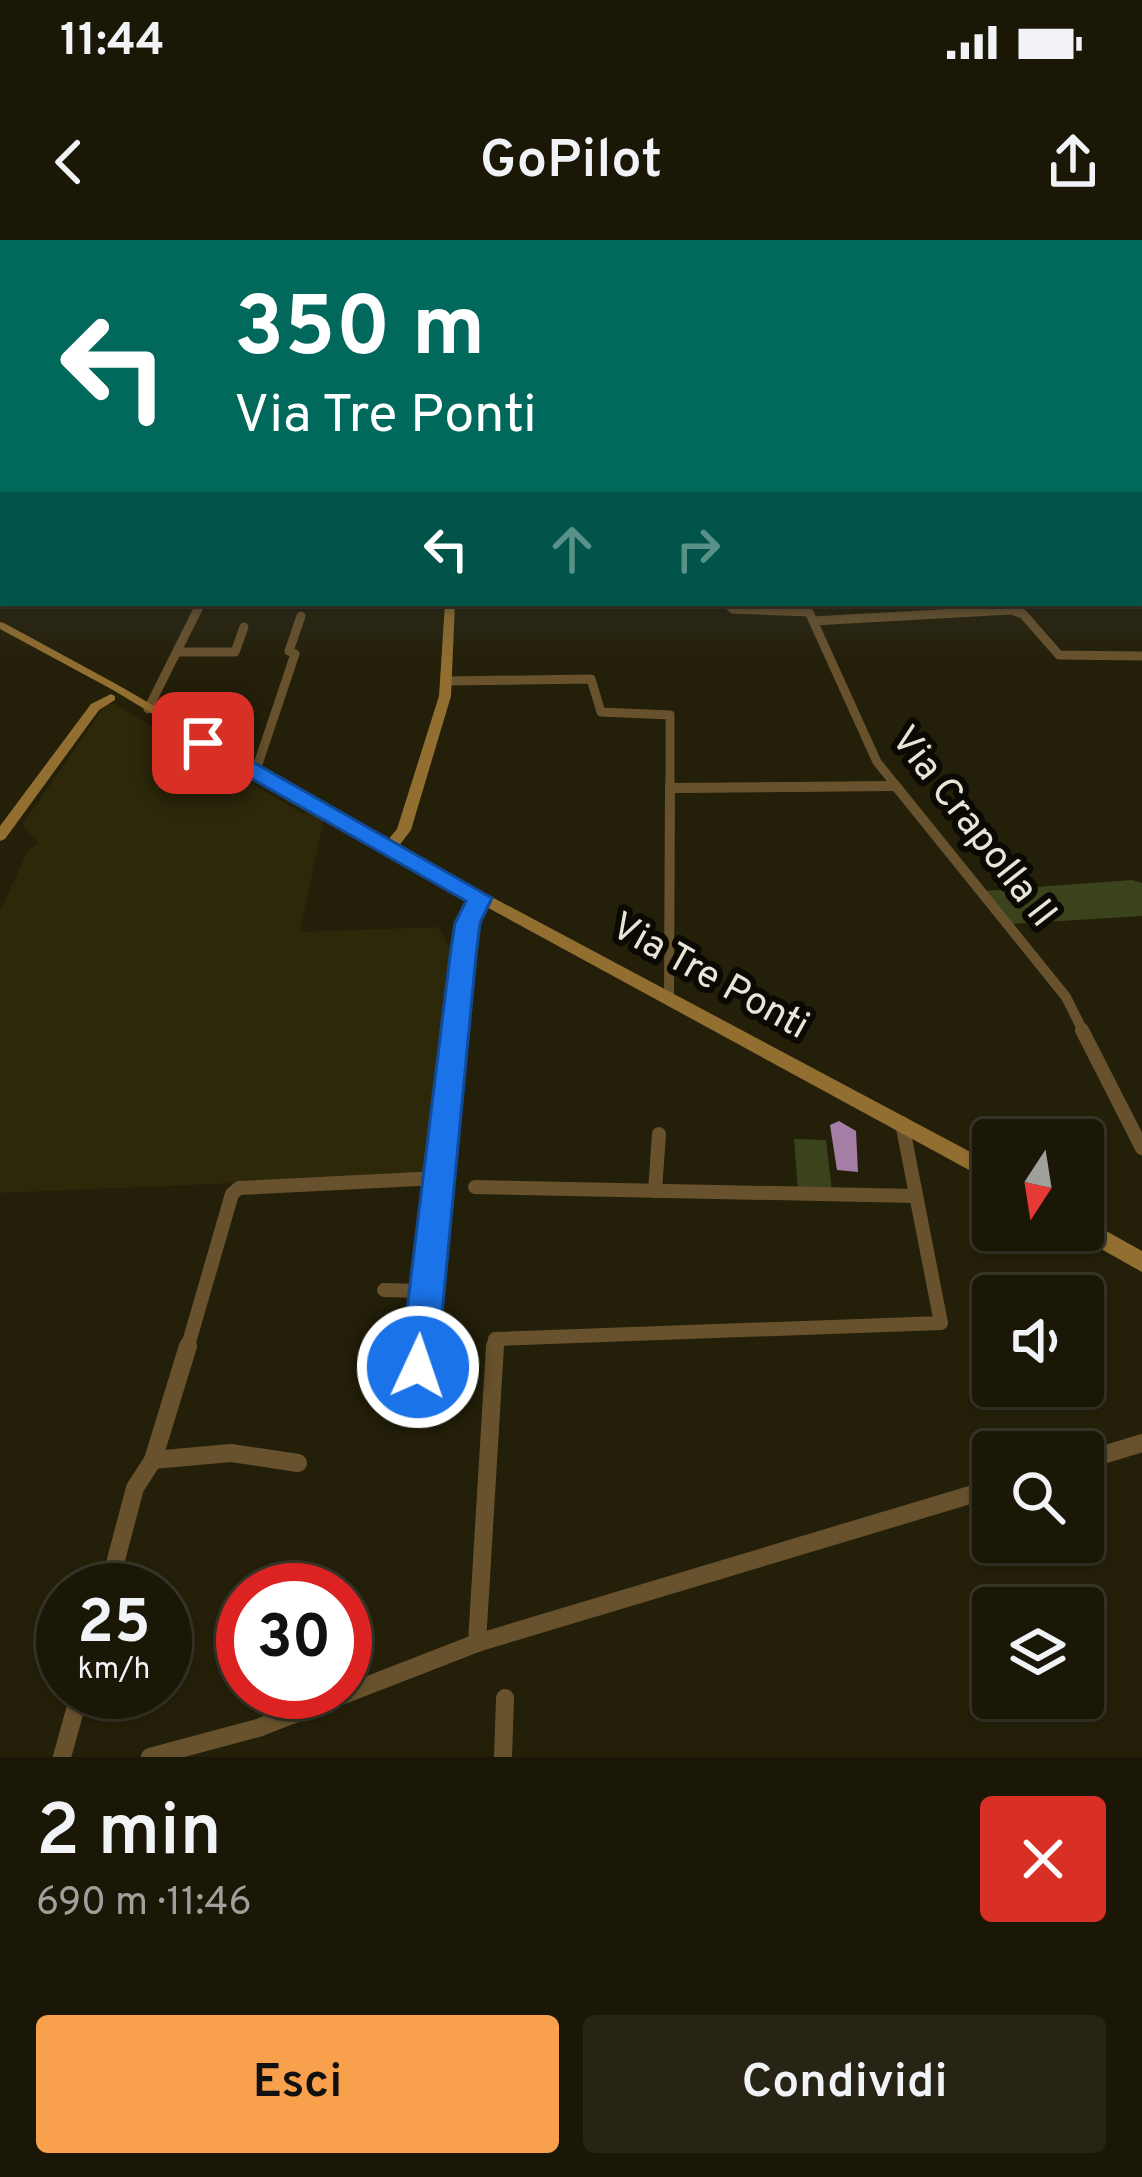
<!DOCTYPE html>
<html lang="it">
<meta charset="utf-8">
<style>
:root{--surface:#1a1707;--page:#272415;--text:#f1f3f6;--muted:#9f9f9b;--line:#383628;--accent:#f8a04b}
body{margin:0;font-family:Overpass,sans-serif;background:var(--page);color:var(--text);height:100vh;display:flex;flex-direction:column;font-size:45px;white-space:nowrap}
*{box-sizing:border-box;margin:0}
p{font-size:39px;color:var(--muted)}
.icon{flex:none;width:66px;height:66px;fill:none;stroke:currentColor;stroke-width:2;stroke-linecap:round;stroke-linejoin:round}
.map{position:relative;height:1517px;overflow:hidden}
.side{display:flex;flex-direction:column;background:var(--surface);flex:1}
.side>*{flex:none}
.top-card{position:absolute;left:0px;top:0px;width:1143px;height:366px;box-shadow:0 3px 9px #0004,0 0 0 3px var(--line);background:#00695c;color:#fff;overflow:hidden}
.needle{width:78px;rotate:192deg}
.fabs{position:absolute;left:972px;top:879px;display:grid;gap:24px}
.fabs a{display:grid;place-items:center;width:132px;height:132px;border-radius:12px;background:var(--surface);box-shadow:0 3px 9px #0004,0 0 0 3px var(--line);font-size:60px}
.speed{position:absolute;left:36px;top:1323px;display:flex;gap:24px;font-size:60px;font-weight:700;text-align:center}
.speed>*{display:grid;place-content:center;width:156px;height:156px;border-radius:50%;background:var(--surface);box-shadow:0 3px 9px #0004,0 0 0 3px var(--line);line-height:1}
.speed small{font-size:30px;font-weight:400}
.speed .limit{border:18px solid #d22;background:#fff;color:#111}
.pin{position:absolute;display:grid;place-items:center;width:102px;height:102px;color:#fff;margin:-51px;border-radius:24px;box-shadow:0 6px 18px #0006}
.me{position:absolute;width:132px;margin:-66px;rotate:3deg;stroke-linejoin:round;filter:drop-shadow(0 0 9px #0008)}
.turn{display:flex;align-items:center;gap:42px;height:252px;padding:0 36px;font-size:54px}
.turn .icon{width:156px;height:156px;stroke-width:2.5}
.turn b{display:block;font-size:84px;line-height:102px}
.lanes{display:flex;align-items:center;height:114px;padding:0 36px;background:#0003;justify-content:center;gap:60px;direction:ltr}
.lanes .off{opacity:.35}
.round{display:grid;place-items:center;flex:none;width:126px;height:126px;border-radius:12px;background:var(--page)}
.overview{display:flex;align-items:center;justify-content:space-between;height:204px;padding:0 36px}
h1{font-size:72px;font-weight:600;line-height:90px}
.primary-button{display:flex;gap:24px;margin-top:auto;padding:24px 36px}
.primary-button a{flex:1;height:138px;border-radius:12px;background:var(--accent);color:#111;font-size:48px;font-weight:600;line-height:138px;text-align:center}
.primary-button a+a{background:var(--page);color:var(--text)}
.status{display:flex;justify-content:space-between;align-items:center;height:84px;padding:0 60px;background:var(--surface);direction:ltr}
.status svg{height:33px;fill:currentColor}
header{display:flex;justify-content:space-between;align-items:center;height:156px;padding:0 36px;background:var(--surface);font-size:54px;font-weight:600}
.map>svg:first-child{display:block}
.built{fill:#2d280a}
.green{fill:#3b431d}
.building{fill:#a57ea6}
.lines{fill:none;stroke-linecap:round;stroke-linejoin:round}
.street-far3{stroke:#68522d;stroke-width:9}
.street-far2{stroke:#68522d;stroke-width:10}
.street-far1{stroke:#68522d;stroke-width:14}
.street{stroke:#68522d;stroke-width:18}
.secondary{fill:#926e30;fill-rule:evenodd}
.route{fill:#1a73e8;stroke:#114b97;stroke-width:3}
.labels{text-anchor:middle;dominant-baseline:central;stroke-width:12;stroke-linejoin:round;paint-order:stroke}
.street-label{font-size:39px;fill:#e8e6d8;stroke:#0b0903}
</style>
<div class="status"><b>11:44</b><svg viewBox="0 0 49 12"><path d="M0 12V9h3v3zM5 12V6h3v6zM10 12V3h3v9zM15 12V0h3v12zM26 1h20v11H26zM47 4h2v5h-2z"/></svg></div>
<header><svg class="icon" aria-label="back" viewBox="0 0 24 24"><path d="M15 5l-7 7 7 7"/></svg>GoPilot<svg class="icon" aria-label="share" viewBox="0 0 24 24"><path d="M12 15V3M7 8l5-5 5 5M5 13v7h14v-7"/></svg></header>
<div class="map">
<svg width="1142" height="1517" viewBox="0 0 1142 1517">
<rect width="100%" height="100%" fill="#231f09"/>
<polygon class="built" points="106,464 116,464 240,543 246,540 303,574 309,570 324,578 300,692 438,687 454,716 455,733 433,935 0,953 0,671 28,610 39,603 22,585"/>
<g class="green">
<polygon points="1132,640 1142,643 1142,676 1011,684 984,651"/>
<polygon points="794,899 826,900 832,951 798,950"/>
</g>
<polygon class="building" points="839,881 856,891 858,932 837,930 830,885"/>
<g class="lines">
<g class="street-far3">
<polyline points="727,363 733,369 809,372 877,522 898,548"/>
<polyline points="813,381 1011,370 1023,374 1059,415 1142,416"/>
<polyline points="178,412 235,412 244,387"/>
<polyline points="447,441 591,439 601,472 670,475 670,548"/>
<polyline points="148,469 201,363"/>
<polyline points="255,533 295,414 289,411 301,376"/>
<polyline points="676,548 895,546"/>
</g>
<g class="street-far2">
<polyline points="895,545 1066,757 1084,793"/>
<polyline points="671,548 895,546"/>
<polyline points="669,755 670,545"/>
<polyline points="455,793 467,683 480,657"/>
</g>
<g class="street-far1">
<polyline points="1082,790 1142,908"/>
<polyline points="475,947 915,956"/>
<polyline points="655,951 659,894"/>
<polyline points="384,1050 423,1051 438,938"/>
<polyline points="187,1109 232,954 239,948 438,938 455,790"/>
<polyline points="420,1109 423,1051"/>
<polyline points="494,1109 495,1099 941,1083 902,883"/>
</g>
<g class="street">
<polyline points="419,1127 420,1106"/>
<polyline points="153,1220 231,1213 298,1223"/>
<polyline points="1083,1221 1142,1203"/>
<polyline points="108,1350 135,1248 153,1220 188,1106"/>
<polyline points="477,1403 993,1248"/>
<polyline points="62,1517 80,1452"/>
<polyline points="150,1517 258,1488 477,1403 495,1106"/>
<polyline points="503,1517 505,1458"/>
</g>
<g class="secondary">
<rect x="0" y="211" width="3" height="4"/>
<polygon points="0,237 3,237 3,244 0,245"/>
<polygon points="445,363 455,363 451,456 411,590 398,607 993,924 993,943 347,591 113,450 0,389 0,382 4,383 118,445 387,601 397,589 439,456"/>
<polygon points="111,454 115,456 115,460 99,470 5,599 0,601 0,586 91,464"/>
<polygon points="1083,978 1142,1011 1142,1032 1076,995 1074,990 1083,990"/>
</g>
</g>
<linearGradient id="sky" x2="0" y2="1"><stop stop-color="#131105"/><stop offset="0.5" stop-color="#3f423e"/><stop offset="1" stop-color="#3f423e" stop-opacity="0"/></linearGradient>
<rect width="1142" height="423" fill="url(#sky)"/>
<polygon class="route" points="196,498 211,498 492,658 480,683 476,716 437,1127 432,1140 418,1146 405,1140 400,1127 450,716 455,683 466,661 196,507"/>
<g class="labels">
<g class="street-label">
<text transform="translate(972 588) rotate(52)">Via Crapolla II</text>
<text transform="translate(709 738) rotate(29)">Via Tre Ponti</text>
</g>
</g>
</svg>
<div class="fabs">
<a><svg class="needle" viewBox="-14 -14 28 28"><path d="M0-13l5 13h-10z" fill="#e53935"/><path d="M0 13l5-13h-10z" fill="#9f9f9b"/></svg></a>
<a><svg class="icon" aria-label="sound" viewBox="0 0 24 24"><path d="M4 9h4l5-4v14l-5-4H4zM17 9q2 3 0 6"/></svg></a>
<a><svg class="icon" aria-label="search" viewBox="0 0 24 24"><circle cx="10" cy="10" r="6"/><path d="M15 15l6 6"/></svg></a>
<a><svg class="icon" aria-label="layers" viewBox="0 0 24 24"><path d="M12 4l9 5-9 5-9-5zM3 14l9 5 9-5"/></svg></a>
</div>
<div class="speed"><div>25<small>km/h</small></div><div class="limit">30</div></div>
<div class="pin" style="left:203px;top:503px;background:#d93025"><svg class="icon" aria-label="arrive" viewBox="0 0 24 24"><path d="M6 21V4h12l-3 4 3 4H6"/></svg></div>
<svg class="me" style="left:418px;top:1127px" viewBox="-20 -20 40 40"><circle r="17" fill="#1a73e8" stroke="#fff" stroke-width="3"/><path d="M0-11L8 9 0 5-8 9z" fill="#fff"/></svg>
<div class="top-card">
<div class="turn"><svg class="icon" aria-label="left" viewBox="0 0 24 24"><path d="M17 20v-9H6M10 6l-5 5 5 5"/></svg><div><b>350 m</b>Via Tre Ponti</div></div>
<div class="lanes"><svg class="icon" aria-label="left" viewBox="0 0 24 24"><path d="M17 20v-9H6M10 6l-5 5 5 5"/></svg><svg class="icon off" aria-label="ahead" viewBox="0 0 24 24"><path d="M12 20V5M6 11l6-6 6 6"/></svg><svg class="icon off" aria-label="right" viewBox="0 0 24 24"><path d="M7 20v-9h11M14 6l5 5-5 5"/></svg></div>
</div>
</div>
<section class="side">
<div class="overview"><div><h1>2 min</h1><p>690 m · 11:46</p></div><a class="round" style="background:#d93025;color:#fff"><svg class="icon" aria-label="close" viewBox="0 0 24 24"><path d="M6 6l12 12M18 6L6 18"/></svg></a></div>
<div class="primary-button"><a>Esci</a><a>Condividi</a></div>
</section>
